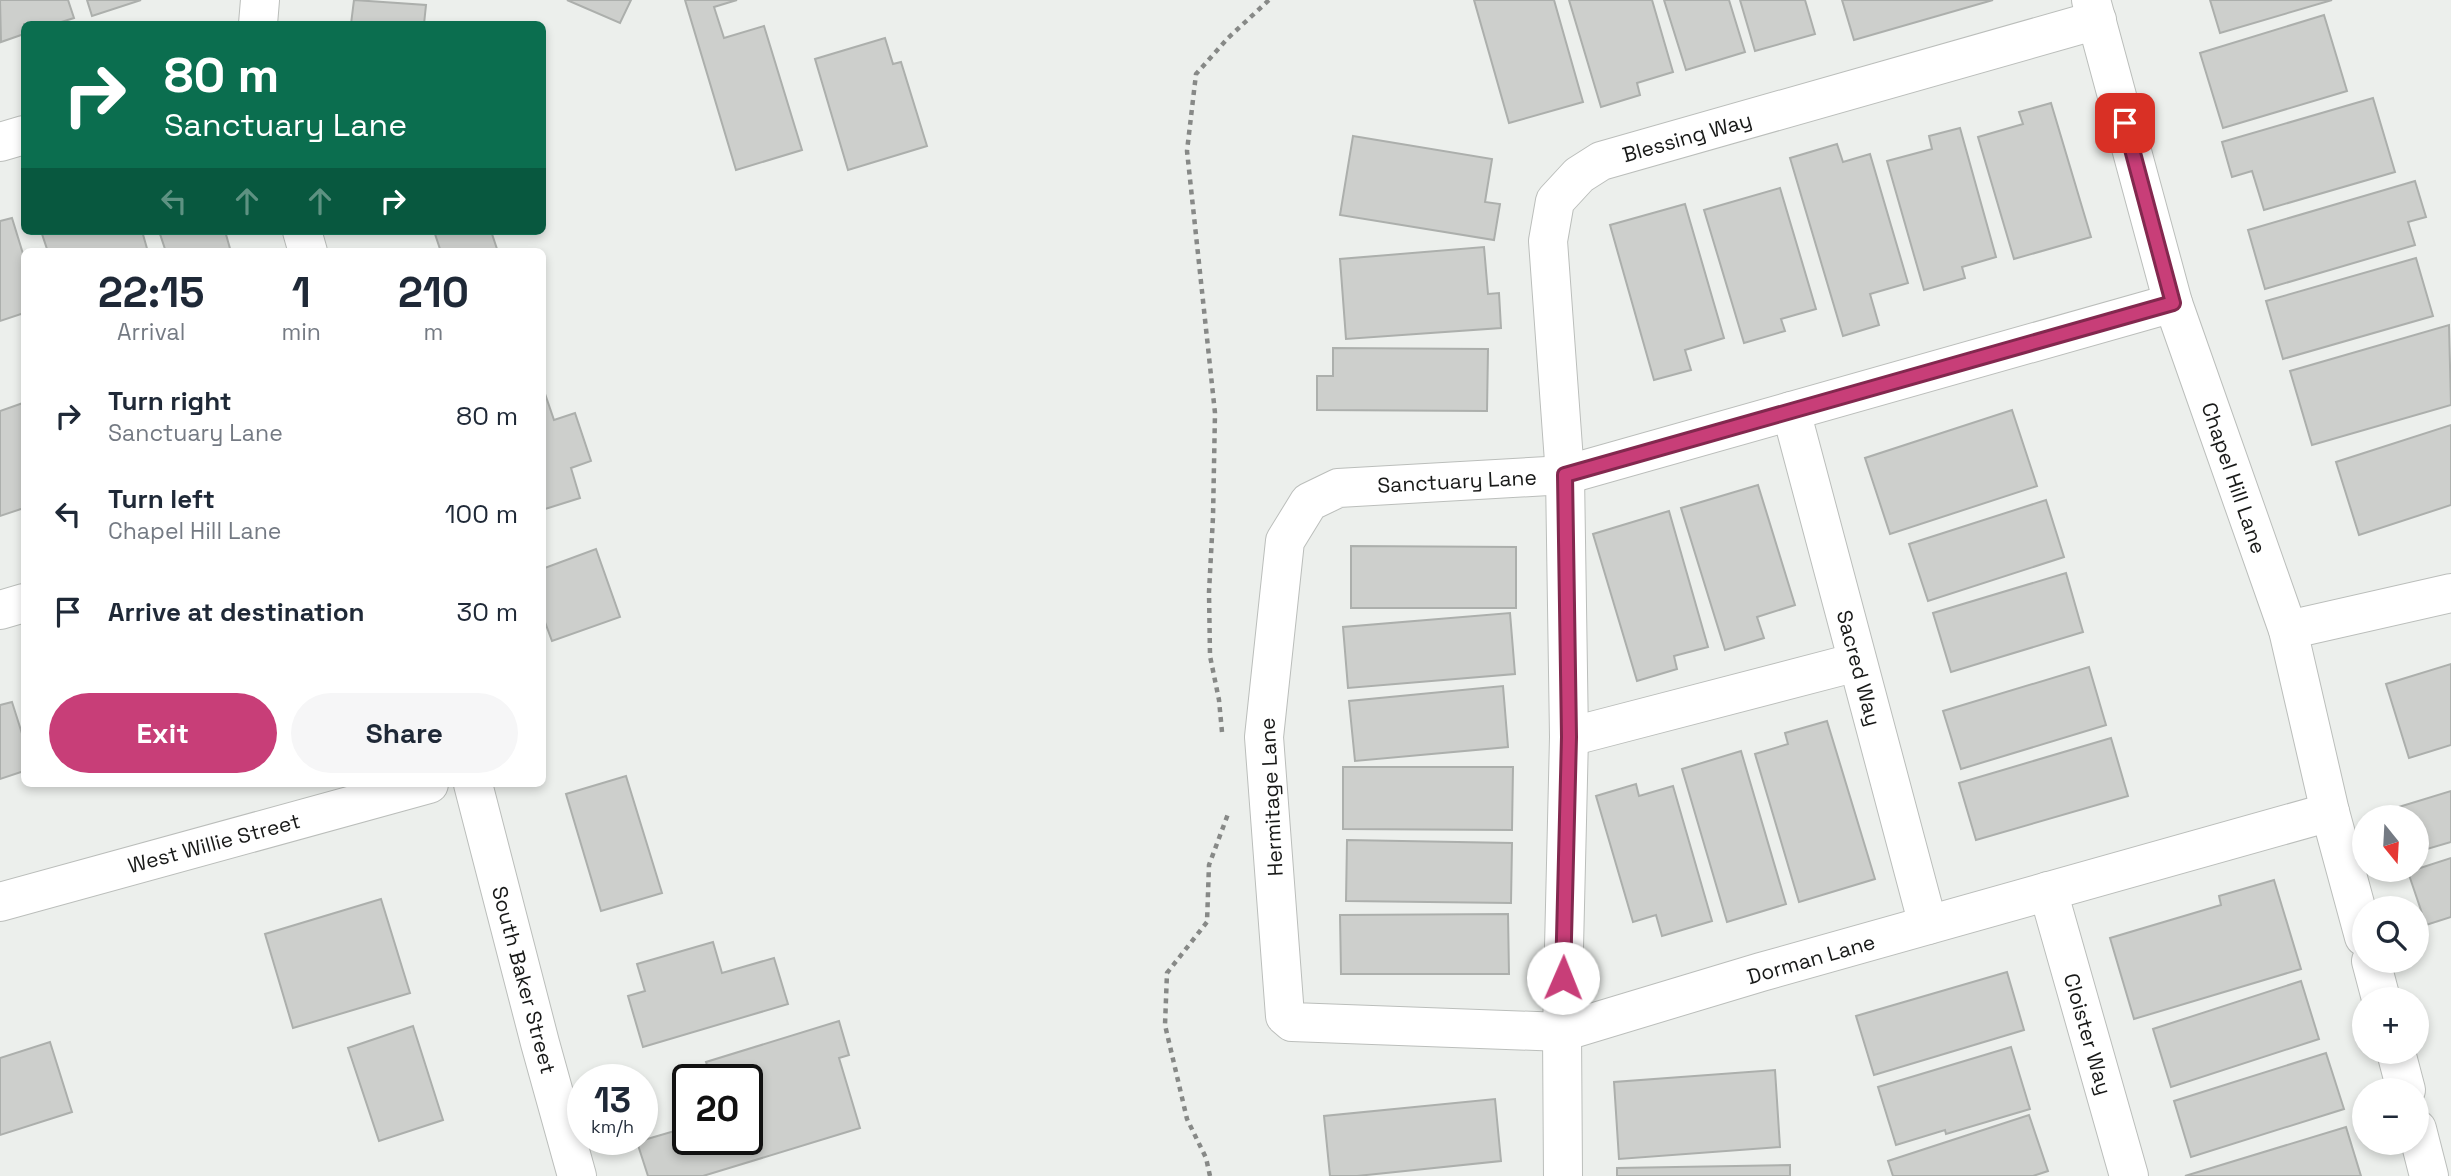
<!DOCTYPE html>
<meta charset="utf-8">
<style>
:root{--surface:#fff;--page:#f6f6f7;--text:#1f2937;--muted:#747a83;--accent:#c83e78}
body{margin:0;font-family:"Space Grotesk",sans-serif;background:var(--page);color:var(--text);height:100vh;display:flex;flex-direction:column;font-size:26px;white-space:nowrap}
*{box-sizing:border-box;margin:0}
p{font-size:23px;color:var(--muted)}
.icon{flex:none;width:38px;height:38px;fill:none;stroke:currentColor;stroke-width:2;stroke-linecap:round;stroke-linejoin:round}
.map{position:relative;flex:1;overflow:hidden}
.panel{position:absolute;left:21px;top:248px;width:525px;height:539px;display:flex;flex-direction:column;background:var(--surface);border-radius:10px;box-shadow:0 4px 10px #0003}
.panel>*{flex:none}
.banner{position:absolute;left:21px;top:21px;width:525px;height:214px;border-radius:10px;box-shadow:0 4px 10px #0003;background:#0b6e4f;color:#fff;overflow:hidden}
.needle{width:46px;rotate:162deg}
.tools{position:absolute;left:2352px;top:805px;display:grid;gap:14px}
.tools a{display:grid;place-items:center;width:77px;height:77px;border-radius:50%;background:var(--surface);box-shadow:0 4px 10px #0003;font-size:35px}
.speed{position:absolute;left:567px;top:1064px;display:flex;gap:14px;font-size:35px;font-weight:700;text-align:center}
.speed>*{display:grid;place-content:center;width:91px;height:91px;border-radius:50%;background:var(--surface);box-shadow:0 4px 10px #0003;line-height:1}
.speed small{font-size:18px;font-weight:400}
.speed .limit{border:4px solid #111;border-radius:10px;background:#fff;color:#111}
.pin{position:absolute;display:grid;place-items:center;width:60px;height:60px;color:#fff;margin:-30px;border-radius:14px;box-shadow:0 4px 10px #0006}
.me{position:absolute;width:77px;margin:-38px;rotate:1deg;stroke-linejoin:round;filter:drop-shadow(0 0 5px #0008)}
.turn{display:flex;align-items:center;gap:24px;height:147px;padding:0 28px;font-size:32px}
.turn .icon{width:91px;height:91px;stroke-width:2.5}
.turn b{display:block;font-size:49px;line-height:60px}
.lanes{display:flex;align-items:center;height:66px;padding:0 28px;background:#0003;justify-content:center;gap:35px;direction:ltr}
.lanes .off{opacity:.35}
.eta{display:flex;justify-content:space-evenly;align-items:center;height:119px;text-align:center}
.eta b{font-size:42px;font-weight:700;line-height:49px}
.action{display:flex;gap:14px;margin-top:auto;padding:14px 28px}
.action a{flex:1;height:80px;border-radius:42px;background:var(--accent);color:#fff;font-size:28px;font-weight:700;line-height:80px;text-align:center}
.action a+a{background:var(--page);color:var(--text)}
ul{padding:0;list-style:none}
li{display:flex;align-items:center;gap:21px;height:98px;padding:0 28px}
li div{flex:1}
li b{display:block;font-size:26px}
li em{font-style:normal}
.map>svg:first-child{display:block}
.building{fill:#cdcfcc;stroke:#acafac;stroke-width:2}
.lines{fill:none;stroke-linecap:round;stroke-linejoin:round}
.minor-casing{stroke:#bbbebb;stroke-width:40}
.path{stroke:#878987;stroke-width:4.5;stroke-dasharray:5 5;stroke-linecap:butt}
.minor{stroke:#fff;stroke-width:38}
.route-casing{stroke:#82284e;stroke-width:18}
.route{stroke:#c83e78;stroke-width:12}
.labels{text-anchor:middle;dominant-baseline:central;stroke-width:7;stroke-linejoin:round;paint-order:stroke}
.street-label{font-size:21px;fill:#181918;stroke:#fff}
</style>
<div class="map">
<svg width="2451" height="1176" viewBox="0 0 2451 1176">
<rect width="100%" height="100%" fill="#ecefec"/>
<g class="building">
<polygon points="0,0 68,0 74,18 55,24 24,24 24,34 1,42"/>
<polygon points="87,0 141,0 92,16"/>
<polygon points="354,0 426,5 424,24 351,24"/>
<polygon points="567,0 631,0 620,23"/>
<polygon points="685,0 737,0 714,7 724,38 764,26 802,150 736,170"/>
<polygon points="1474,0 1554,0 1583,102 1509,123"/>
<polygon points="1569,0 1652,0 1673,72 1637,83 1640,95 1601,107"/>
<polygon points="1664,0 1729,0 1745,52 1686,70"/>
<polygon points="1740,0 1805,0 1815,34 1755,51"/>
<polygon points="1842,0 1993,0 1854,40"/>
<polygon points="2210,0 2332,0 2220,33"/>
<polygon points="2324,15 2347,91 2223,128 2200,53"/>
<polygon points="885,38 893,64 901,62 927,146 848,170 815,59"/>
<polygon points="2373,98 2395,172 2264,210 2252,171 2232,177 2222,142"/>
<polygon points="2051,103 2091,237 2014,259 1978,137 2023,124 2019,112"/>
<polygon points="1960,128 1996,257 1962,267 1965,278 1924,290 1887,161 1932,149 1929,136"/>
<polygon points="1353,136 1492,159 1485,202 1500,204 1494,240 1340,215"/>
<polygon points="1837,144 1843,162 1870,154 1908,283 1870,294 1879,325 1843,336 1790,158"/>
<polygon points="2415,181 2426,217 2408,222 2415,245 2265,289 2248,230"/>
<polygon points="1780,188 1816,309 1781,319 1785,331 1744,343 1704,210"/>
<polygon points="1685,204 1724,338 1685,350 1691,370 1654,380 1610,225"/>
<polygon points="12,218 24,257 24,313 0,321 0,221"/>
<polygon points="41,231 142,231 148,252 48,252"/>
<polygon points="159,231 225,231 231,252 166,252"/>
<polygon points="434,231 491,231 498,252 441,252"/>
<polygon points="1484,247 1488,294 1499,293 1501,328 1346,339 1340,259"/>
<polygon points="2416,258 2433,316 2283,359 2266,301"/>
<polygon points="2449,325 2451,405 2312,445 2290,371"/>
<polygon points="1333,348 1488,349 1487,411 1317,410 1317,376 1333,376"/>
<polygon points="542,385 554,420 575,413 591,461 571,468 580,498 542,510"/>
<polygon points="23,403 24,508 0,516 0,411"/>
<polygon points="2012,410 2037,486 1890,534 1865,458"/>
<polygon points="2451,425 2451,505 2359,535 2336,462"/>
<polygon points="1758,485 1795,605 1757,617 1764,638 1725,650 1681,508"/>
<polygon points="2046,500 2064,557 1928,601 1909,544"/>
<polygon points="1669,511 1708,647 1674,656 1677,669 1637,681 1593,534"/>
<polygon points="1351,546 1516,547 1516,608 1351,608"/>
<polygon points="596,549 620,617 552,641 542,614 542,569"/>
<polygon points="2066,573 2083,632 1951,672 1933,613"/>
<polygon points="1510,613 1515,674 1348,688 1343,627"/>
<polygon points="2451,664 2451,745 2409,758 2386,684"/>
<polygon points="2089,667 2106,725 1961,769 1943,711"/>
<polygon points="1503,686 1508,747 1355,761 1349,701"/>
<polygon points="12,702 24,740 24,771 0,779 0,705"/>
<polygon points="1827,721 1875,879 1799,902 1755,754 1788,744 1785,733"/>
<polygon points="2111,738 2128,796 1976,840 1959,783"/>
<polygon points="1741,751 1786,904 1727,922 1682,769"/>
<polygon points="1343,767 1513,767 1512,830 1343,829"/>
<polygon points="626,776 662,893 601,911 566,794"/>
<polygon points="1636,784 1639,796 1673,786 1712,921 1662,936 1656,915 1633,922 1596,796"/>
<polygon points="2451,791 2451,842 2417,852 2417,817 2391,817 2389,810"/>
<polygon points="1347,840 1512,843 1511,903 1346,901"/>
<polygon points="2451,858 2451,917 2426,925 2408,872"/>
<polygon points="2274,880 2301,969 2134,1019 2110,938 2221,905 2219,896"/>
<polygon points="381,899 410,993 293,1028 265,934"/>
<polygon points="1508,914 1509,974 1341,974 1340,915"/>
<polygon points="713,942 722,973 774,958 788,1004 643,1047 628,996 645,991 637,964"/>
<polygon points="2007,972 2024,1030 1874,1075 1856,1016"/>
<polygon points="2301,981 2319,1039 2171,1087 2153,1029"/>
<polygon points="839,1021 849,1055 839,1058 860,1128 703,1176 648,1176 637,1142 688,1127 688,1139 747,1139 747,1080 712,1080 706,1062"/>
<polygon points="413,1026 443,1120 379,1141 348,1048"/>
<polygon points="50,1042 72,1112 0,1135 0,1058"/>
<polygon points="2011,1047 2030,1109 1946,1134 1945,1130 1896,1145 1878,1087"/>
<polygon points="2326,1053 2344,1109 2191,1157 2174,1101"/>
<polygon points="1775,1070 1780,1147 1619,1159 1614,1082"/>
<polygon points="1495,1099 1501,1161 1357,1176 1330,1176 1324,1116"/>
<polygon points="2029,1115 2048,1171 2033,1176 1893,1176 1888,1161"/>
<polygon points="2346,1127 2361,1176 2185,1176"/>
<polygon points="1790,1165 1790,1176 1617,1176 1617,1168"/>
</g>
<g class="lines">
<defs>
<g id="minor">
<polyline points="2091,0 2173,303 2288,630 2330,812 2364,937"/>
<polyline points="258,24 260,0"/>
<polyline points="0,142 24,135"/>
<polyline points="302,231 308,252"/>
<polyline points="2173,303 1565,475 1338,488 1309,502 1285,541 1264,737 1285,1016 1292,1022 1562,1032 1761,972 2330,812"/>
<polyline points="1791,411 1928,925"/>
<polyline points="0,610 24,603"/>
<polyline points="2288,630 2451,593"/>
<polyline points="1569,737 1857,662"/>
<polyline points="473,784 540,1043 577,1176"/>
<polyline points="2048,891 2129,1176"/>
<polyline points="0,902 429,784"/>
<polyline points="2371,961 2381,999"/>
<polyline points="2396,1052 2406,1090"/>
<polyline points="2417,1129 2429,1176"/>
<polyline points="1563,1176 1562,1032 1569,737 1565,475 1548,241 1555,201 1579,175 1601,161 2097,20"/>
</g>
</defs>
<use href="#minor" class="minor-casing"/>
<g class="path">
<polyline points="1222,732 1219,700 1210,656 1209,592 1213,517 1215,413 1187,151 1196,74 1228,38 1269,0"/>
<polyline points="1210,1176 1206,1158 1187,1119 1165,1025 1167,973 1207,922 1209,865 1228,814"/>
</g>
<use href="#minor" class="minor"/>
</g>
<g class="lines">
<defs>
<polyline id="route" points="1563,978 1569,737 1565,475 2173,303 2125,123"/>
</defs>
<use href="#route" class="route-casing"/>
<use href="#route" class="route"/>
</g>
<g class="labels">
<g class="street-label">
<text transform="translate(1687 137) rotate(-16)">Blessing Way</text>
<text transform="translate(2234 478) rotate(71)">Chapel Hill Lane</text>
<text transform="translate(1457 481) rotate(-3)">Sanctuary Lane</text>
<text transform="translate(1859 668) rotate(75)">Sacred Way</text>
<text transform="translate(1271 797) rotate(-93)">Hermitage Lane</text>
<text transform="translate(214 843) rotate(-15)">West Willie Street</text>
<text transform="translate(1811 959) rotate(-16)">Dorman Lane</text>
<text transform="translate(524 980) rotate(75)">South Baker Street</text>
<text transform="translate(2088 1034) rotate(74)">Cloister Way</text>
</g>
</g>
</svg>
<div class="tools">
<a><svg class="needle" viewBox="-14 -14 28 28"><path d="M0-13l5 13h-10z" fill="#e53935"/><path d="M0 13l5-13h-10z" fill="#747a83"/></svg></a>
<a><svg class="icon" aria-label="search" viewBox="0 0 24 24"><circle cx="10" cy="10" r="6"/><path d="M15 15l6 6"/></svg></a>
<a>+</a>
<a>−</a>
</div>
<div class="speed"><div>13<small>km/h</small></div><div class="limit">20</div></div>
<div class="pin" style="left:2125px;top:123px;background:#d93025"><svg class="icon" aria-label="arrive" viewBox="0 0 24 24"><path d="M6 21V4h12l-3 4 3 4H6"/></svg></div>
<svg class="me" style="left:1563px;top:978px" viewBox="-20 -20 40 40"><circle r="19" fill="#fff"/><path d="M0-13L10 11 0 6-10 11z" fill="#c83e78"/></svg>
<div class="banner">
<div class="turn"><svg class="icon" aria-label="right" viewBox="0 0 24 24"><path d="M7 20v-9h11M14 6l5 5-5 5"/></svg><div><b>80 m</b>Sanctuary Lane</div></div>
<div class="lanes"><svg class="icon off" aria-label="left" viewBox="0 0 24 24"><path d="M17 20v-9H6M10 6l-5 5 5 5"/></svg><svg class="icon off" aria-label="ahead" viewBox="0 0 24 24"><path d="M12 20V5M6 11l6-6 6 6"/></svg><svg class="icon off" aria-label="ahead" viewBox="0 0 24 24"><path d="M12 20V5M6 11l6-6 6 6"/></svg><svg class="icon" aria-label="right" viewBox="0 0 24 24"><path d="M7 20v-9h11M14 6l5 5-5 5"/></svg></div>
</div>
<section class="panel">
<div class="eta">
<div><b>22:15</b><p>Arrival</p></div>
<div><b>1</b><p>min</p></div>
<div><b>210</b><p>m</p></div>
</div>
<ul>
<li><svg class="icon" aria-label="right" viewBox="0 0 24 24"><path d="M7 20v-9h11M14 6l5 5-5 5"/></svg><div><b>Turn right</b><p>Sanctuary Lane</p></div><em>80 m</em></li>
<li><svg class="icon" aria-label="left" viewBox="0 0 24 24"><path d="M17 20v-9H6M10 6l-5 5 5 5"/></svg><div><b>Turn left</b><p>Chapel Hill Lane</p></div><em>100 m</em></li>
<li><svg class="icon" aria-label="arrive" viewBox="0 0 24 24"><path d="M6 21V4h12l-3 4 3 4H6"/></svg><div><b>Arrive at destination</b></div><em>30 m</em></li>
</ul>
<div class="action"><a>Exit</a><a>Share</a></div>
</section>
</div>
